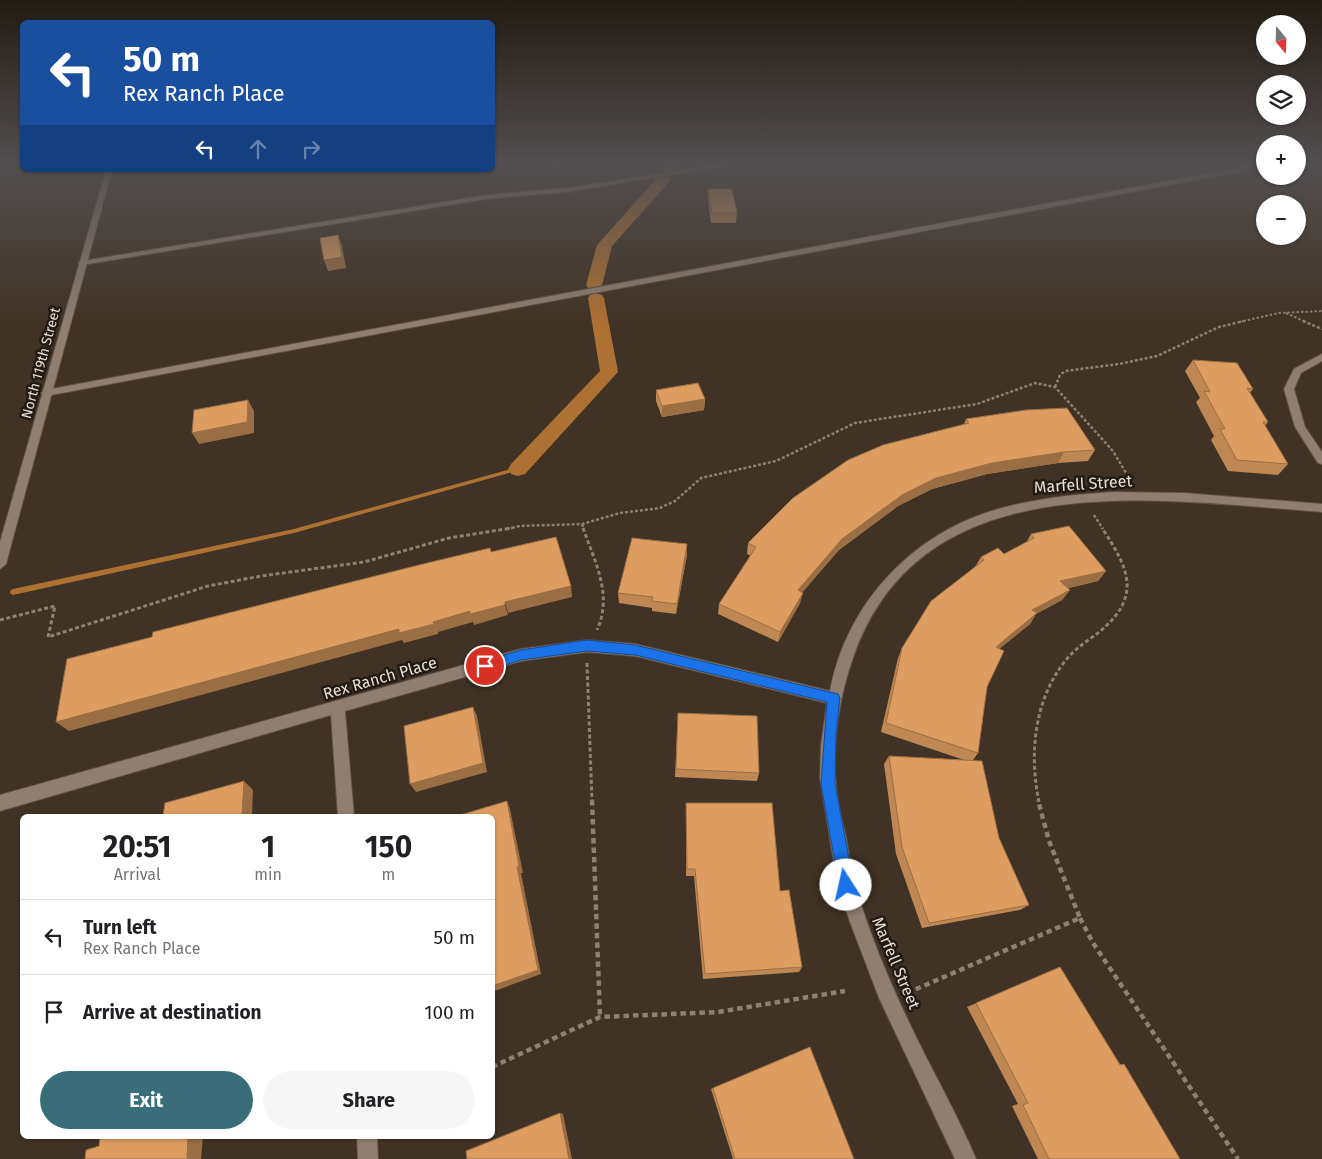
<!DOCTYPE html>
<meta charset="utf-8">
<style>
:root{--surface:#fff;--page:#f6f6f6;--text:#202124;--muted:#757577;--line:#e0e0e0;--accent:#386d79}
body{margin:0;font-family:"Fira Sans",sans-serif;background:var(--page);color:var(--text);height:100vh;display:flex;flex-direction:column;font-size:19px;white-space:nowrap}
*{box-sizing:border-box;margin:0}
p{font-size:16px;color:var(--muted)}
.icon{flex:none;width:28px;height:28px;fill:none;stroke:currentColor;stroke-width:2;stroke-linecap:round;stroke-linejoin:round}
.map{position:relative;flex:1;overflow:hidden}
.details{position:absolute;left:20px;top:814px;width:475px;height:325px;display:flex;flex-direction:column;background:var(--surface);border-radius:8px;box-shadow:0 1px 4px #0004}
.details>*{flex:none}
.hud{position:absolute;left:20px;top:20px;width:475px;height:152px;border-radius:8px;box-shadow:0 1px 4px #0004;background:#1a4fa0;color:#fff;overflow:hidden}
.needle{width:32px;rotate:161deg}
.controls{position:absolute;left:1256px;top:15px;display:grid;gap:10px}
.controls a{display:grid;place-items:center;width:50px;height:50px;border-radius:50%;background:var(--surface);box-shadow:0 1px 4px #0004;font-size:25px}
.pin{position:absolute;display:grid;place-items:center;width:42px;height:42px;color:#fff;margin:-21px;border:2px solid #fff;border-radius:50%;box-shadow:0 1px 5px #0007}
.me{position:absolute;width:55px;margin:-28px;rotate:350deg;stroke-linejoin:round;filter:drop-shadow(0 0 4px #0008)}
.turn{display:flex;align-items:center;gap:18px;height:105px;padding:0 20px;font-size:22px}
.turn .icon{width:65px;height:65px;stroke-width:2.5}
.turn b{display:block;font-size:35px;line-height:42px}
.lanes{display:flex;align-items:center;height:48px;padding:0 20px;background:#0003;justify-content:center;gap:25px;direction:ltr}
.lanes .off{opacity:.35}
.eta{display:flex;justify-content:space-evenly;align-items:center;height:85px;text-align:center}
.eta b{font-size:30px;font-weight:700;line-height:35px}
.button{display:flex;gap:10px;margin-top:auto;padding:10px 20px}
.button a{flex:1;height:58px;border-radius:30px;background:var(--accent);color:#fff;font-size:20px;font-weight:700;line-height:58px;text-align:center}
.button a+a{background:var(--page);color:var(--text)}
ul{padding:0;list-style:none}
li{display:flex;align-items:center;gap:15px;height:75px;padding:0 20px;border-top:1px solid var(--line)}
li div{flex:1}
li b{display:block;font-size:19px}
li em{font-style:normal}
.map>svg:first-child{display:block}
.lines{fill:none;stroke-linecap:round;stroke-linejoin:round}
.stream{fill:#ae7134;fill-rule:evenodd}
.canal{fill:#ae7134;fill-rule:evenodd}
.street-casing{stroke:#5d5045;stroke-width:2}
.secondary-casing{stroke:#5d5045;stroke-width:2}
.path-far3{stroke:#8d8175;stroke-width:2;stroke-dasharray:2.5 2;stroke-linecap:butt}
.path-far2{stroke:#8d8175;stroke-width:2.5;stroke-dasharray:3 2;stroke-linecap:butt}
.path-far1{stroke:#8d8175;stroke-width:3;stroke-dasharray:4 2.5;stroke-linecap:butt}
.path{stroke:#8d8175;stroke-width:4.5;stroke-dasharray:5.5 4;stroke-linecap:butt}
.street{fill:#907f70;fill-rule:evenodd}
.secondary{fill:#907f70;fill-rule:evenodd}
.wall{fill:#be8753}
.shaded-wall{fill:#9b6e44}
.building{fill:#dd9d61;stroke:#9b6e44}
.route{fill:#1a73e8;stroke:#114b97}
.labels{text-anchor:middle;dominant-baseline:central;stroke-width:5;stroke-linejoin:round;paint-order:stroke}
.far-street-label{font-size:14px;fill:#e7ded5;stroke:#221b15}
.street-label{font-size:16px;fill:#e7ded5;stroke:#221b15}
</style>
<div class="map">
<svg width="1322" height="1159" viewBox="0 0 1322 1159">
<rect width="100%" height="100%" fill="#403224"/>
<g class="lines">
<polygon class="stream" points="518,467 521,469 520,470 294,533 13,595 11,594 10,592 11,590 13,589 294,529"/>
<g class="canal">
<polygon points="670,163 684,163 676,173 671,174 664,170"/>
<polygon points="663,176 668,177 670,180 668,183 612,246 602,285 600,288 588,288 586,285 597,245 658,177"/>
<polygon points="596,293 602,295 604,298 618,372 525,474 518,476 511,474 508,469 511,464 600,371 588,298 590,295"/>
</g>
<defs>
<g id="street">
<polygon points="725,163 744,163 567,192 486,199 82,265 78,263 82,261 486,195 567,188"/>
<polygon points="1244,163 1252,163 1239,172 46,396 41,393 46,390 1237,168"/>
<polygon points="1322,354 1322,361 1301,373 1294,389 1305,427 1322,452 1322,464 1318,463 1295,427 1284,389 1294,369"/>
<path d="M 1115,492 L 1184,493 L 1322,504 L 1322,512 C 1159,500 921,460 853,658 C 839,697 832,744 836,785 C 837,803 842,820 846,837 C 849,853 850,869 855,885 C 872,943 897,999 924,1053 C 942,1088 961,1123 976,1159 L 955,1159 L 879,998 L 850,922 L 837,881 L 820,778 L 821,745 L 827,703 L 635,656 L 587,652 L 521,661 L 345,711 L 354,816 L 338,816 L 331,715 L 0,811 L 0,795 L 521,649 L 587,640 L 635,644 L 830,691 C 847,601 915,531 1002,508 C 1039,498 1077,494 1115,492 Z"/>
<polygon points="357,1136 377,1136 378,1159 358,1159"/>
</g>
<polygon id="secondary" points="106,170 112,170 6,564 0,569 0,542"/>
</defs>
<use href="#street" class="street-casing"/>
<use href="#secondary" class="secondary-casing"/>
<g class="path-far3">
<polyline points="1286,313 1306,322"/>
<polyline points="1239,322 1279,313 1322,311"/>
</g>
<g class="path-far2">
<polyline points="1303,321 1322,329"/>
<polyline points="1055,387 1060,375 1065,371 1119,364 1157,356 1219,327 1244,321"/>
<polyline points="1094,515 1103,529"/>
<polyline points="582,524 584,529"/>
<polyline points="507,529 520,526 582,524 620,513 660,508 675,501 701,478 776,461 855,423 977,404 1035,383 1055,387 1113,451 1129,478"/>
</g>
<g class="path-far1">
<path d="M 583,528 C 595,562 613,595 597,630"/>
<polyline points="0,620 55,606 48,637 208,586 261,576 364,562 449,538 512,528"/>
<polyline points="587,663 592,802"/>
<path d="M 1039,802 C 1029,754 1034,699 1066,660 C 1075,649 1087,641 1098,633 C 1142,597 1130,570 1102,528"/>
</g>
<g class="path">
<polyline points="592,800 600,1017"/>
<polyline points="1080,918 1093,943 1238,1159"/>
<polyline points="907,993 1080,918 1049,841 1038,800"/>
<polyline points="492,1067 600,1017 718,1012 845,991"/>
</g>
<use href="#street" class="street"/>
<use href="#secondary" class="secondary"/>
</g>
<g class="wall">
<polygon points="541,163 563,163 561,166 541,165"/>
<polygon points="708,189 737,213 736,223 711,223 708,199"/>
<polygon points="1193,360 1253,389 1250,393 1268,422 1265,426 1288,464 1278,475 1228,471 1211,440 1214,436 1196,402 1200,398 1185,371"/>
<polygon points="656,390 705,399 704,410 662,417 656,401"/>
<polygon points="966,419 1095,450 1088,461 1058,463 987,474 932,489 898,506 839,550 802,592 800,603 778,642 718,614 719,604 751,556 747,554 748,543 964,424"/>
<polygon points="1031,534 1106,571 1098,581 1068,588 1070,590 1062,600 1036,614 1030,624 999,649 987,687 978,753 973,760 999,838 1029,905 1020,910 922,928 896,854 884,764 889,756 964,760 881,732 898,658 902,648 975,567 981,557 1004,554 1026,543"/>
<polygon points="687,544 687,555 676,614 652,611 652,608 619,603 618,593"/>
<polygon points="678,713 759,773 757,781 675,777"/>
<polygon points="686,803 780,891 802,967 799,972 703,979 694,876 686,876"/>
<polygon points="1060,967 1120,1064 1124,1064 1180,1159 1038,1159 1012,1106 1018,1104 967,1007"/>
<polygon points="713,1088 854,1159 733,1159 711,1089"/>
</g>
<g class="shaded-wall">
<polygon points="338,235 342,246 346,268 328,271 324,260"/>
<polygon points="705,399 704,410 662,417 662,406"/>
<polygon points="248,400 254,411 254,433 199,444 192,433"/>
<polygon points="1064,452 1058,463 987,474 932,489 898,506 839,550 795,601 798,590 842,539 902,495 936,478 992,463"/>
<polygon points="687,544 687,555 676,614 677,604"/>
<polygon points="1106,571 1098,581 1053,592 1060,581"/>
<polygon points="571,586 572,597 508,613 505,602"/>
<polygon points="1070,590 1062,600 1036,614 1030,624 989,657 996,647 1032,610"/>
<polygon points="803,593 800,603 778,642 780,632"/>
<polygon points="505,605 508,615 474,625 473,622 438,632 438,634 404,643 402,640 69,731 56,722 399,629 433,622 470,611"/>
<polygon points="473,707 477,716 487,772 416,792 410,784"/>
<polygon points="244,781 253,790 252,816 242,816"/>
<polygon points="507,801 510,809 523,873 521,873 541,974 492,992 492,986 517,867"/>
<polygon points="560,1113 563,1114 572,1159 569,1159"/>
<polygon points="188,1136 203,1136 201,1159 187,1159"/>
</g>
<g class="building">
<polygon points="708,189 732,189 737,213 712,213"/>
<polygon points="338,235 342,257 324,260 320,238"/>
<polygon points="1193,360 1237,363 1253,389 1247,388 1268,422 1263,422 1288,464 1237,460 1220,429 1225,429 1204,391 1210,392"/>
<polygon points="698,383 705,399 662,406 656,390"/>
<polygon points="248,400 247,422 192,433 194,410"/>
<polygon points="1067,408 1095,450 1064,452 992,463 936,478 902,495 842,539 798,590 803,593 780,632 719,604 756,547 748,543 793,498 848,460 883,445 969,423 966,419 1026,410"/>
<polygon points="1069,526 1106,571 1060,581 1070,590 1032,610 1037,613 996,647 1004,651 987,687 978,753 886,723 902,648 931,601 984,560 981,557 998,548 1004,554 1034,538 1031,534"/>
<polygon points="556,537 571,586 505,602 505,605 470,614 470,611 433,622 434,624 399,633 399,629 56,722 67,659 152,637 153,632 423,564 490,548 491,552"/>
<polygon points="632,538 687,544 677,604 652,601 653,597 618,593"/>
<polygon points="473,707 483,763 410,784 404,726"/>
<polygon points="678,713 757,716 759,773 676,769"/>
<polygon points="889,756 982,761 999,838 1029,905 929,923 902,847"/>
<polygon points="244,781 242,816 163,816 165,803"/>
<polygon points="507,801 519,866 517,867 538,970 492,986 492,816 457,816"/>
<polygon points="686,803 772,803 780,891 789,890 802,967 705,974 695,869 687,869"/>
<polygon points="1060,967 1120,1065 1124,1064 1180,1159 1049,1159 1023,1105 1028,1103 976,1003"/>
<polygon points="810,1047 854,1159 735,1159 713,1088"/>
<polygon points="560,1113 569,1159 467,1159 466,1151"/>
<polygon points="100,1136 188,1136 187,1159 85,1159 86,1150 99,1146"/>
</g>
<linearGradient id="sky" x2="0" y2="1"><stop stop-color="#231c14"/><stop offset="0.5" stop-color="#534f50"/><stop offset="1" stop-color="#534f50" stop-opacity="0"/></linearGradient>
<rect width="1322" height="326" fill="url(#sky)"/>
<polygon class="route" points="587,640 635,645 838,694 840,698 836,734 835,784 854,885 852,890 846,893 841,890 839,885 821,784 827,702 635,655 587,651 521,660 485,671 479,666 480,662 521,650"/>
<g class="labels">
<g class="far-street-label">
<text transform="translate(41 363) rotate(-75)">North 119th Street</text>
</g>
<g class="street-label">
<text transform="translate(1083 484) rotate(-4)">Marfell Street</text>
<text transform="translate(380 678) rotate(-16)">Rex Ranch Place</text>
<text transform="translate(896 963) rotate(67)">Marfell Street</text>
</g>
</g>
</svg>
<div class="controls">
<a><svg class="needle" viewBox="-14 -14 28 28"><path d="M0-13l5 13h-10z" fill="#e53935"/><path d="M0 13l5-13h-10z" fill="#757577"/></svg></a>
<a><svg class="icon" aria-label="layers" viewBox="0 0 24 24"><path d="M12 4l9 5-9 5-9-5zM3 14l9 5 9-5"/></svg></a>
<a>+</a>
<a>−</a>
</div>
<div class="pin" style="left:485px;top:666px;background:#d93025"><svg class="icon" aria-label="arrive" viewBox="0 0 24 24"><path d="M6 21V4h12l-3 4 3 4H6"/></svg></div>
<svg class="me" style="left:846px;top:885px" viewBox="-20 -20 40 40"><circle r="19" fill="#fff"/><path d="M0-13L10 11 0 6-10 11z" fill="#1a73e8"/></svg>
<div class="hud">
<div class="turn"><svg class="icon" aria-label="left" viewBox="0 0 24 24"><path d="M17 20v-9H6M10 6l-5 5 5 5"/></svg><div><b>50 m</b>Rex Ranch Place</div></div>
<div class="lanes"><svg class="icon" aria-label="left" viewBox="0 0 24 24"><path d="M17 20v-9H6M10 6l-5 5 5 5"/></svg><svg class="icon off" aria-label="ahead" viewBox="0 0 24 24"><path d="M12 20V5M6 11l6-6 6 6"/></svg><svg class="icon off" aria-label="right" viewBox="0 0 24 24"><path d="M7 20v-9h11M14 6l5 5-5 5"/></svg></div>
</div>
<section class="details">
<div class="eta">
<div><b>20:51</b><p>Arrival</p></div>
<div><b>1</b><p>min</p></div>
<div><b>150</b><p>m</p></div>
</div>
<ul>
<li><svg class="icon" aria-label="left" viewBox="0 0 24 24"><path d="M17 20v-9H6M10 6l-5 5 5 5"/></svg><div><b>Turn left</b><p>Rex Ranch Place</p></div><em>50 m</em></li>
<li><svg class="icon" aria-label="arrive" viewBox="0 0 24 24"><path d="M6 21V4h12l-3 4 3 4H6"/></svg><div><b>Arrive at destination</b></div><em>100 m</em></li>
</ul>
<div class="button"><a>Exit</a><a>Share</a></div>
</section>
</div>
